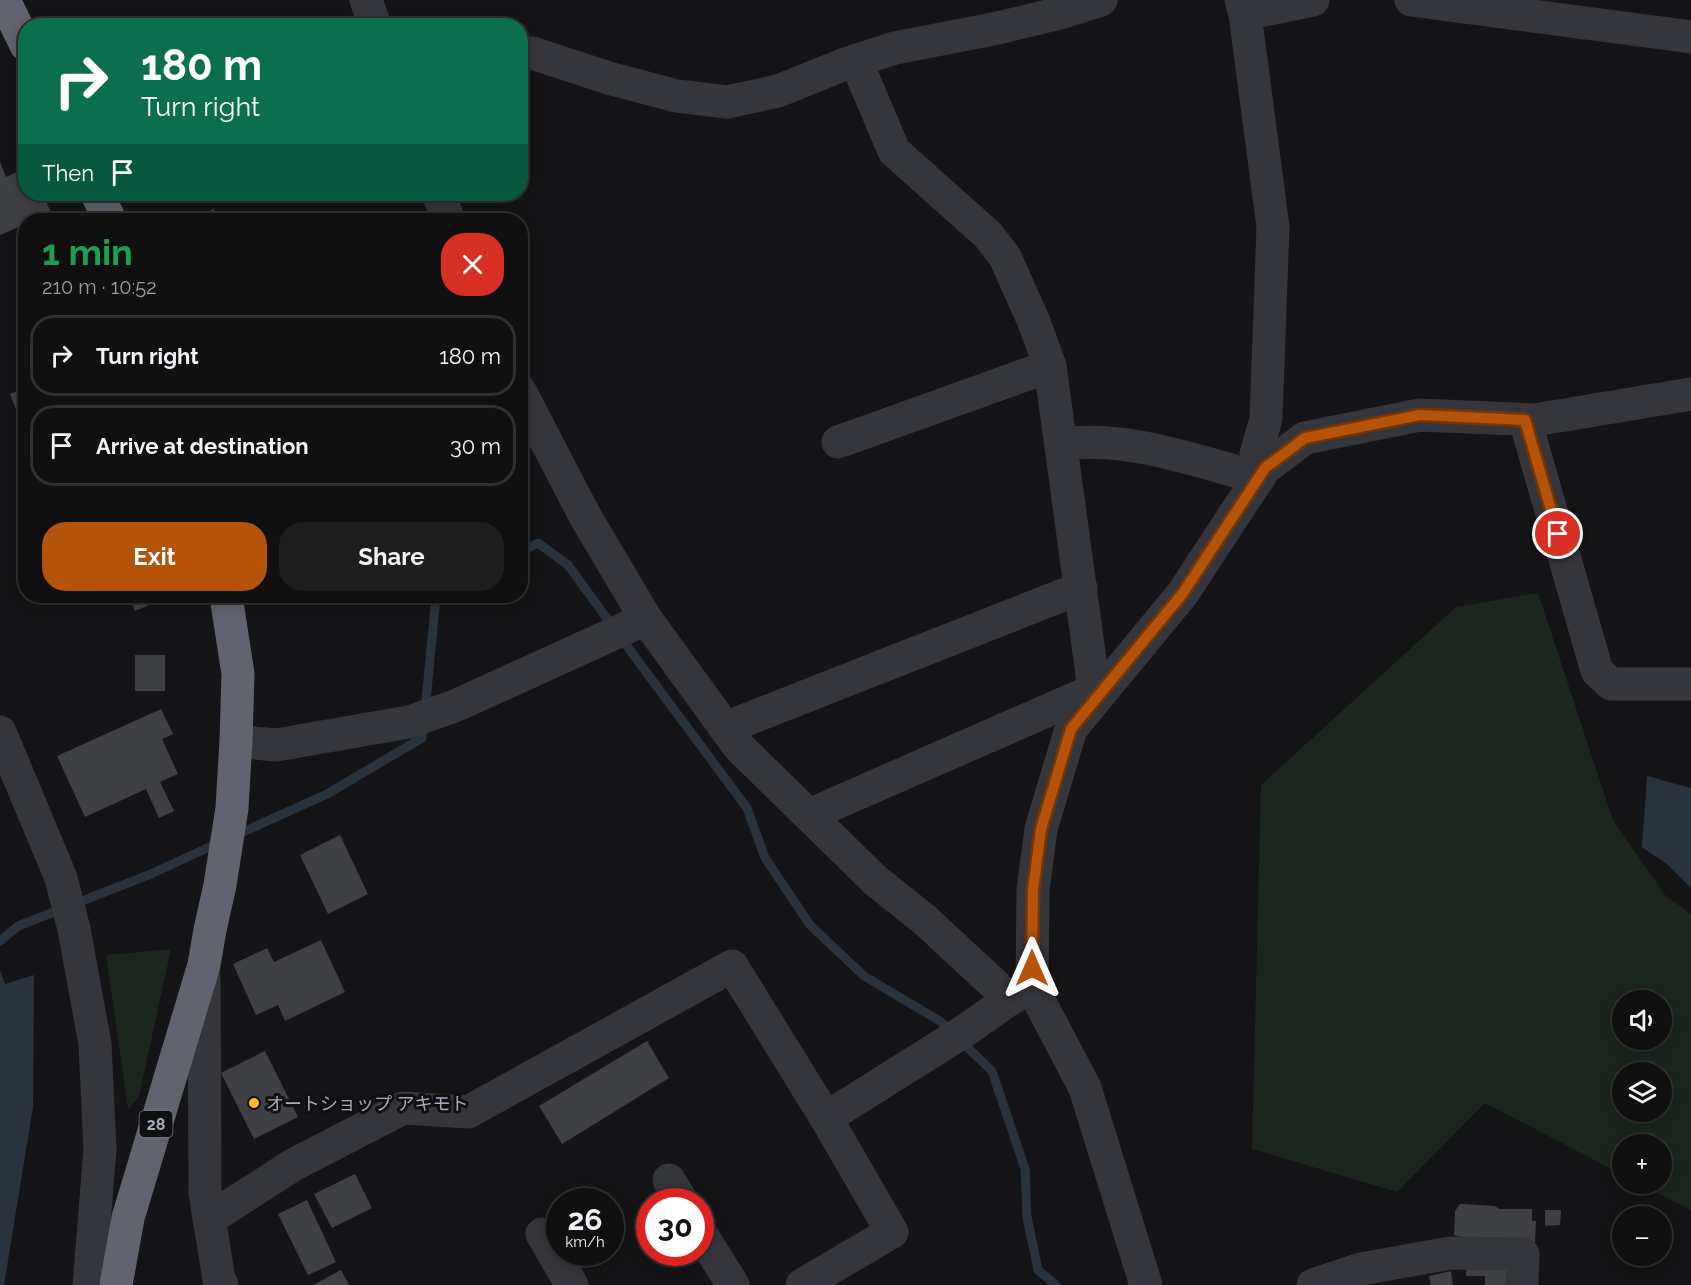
<!DOCTYPE html>
<meta charset="utf-8">
<style>
:root{--surface:#101011;--page:#1e1e1f;--text:#f1f3f6;--muted:#9c9d9f;--line:#303031;--accent:#b45309}
body{margin:0;font-family:Raleway,"Noto Sans JP",sans-serif;background:var(--page);color:var(--text);height:100vh;display:flex;flex-direction:column;font-size:22px;white-space:nowrap}
*{box-sizing:border-box;margin:0}
p{font-size:20px;color:var(--muted)}
.icon{flex:none;width:33px;height:33px;fill:none;stroke:currentColor;stroke-width:2;stroke-linecap:round;stroke-linejoin:round}
.map{position:relative;flex:1;overflow:hidden}
.side{position:absolute;left:18px;top:213px;width:510px;height:390px;display:flex;flex-direction:column;background:var(--surface);border-radius:24px;box-shadow:0 3px 15px #0003,0 0 0 2px var(--line)}
.side>*{flex:none}
.hud{position:absolute;left:18px;top:18px;width:510px;height:183px;border-radius:24px;box-shadow:0 3px 15px #0003,0 0 0 2px var(--line);background:#0b6e4f;color:#fff;overflow:hidden}
.buttons{position:absolute;left:1612px;top:990px;display:grid;gap:12px}
.buttons a{display:grid;place-items:center;width:60px;height:60px;border-radius:50%;background:var(--surface);box-shadow:0 3px 15px #0003,0 0 0 2px var(--line);font-size:30px}
.speed{position:absolute;left:546px;top:1188px;display:flex;gap:12px;font-size:30px;font-weight:700;text-align:center}
.speed>*{display:grid;place-content:center;width:78px;height:78px;border-radius:50%;background:var(--surface);box-shadow:0 3px 15px #0003,0 0 0 2px var(--line);line-height:1}
.speed small{font-size:15px;font-weight:400}
.speed .limit{border:9px solid #d22;background:#fff;color:#111}
.pin{position:absolute;display:grid;place-items:center;width:51px;height:51px;color:#fff;margin:-26px;border:3px solid #fff;border-radius:50%;box-shadow:0 2px 6px #0007}
.me{position:absolute;width:66px;margin:-33px;rotate:0deg;stroke-linejoin:round;filter:drop-shadow(0 0 4px #0008)}
.turn{display:flex;align-items:center;gap:21px;height:126px;padding:0 24px;font-size:27px}
.turn .icon{width:78px;height:78px;stroke-width:2.5}
.turn b{display:block;font-size:42px;line-height:51px}
.then{display:flex;align-items:center;height:57px;padding:0 24px;background:#0003;gap:12px;font-size:22px}
.round{display:grid;place-items:center;flex:none;width:63px;height:63px;border-radius:24px;background:var(--page)}
.headline{display:flex;align-items:center;justify-content:space-between;height:102px;padding:0 24px}
h1{font-size:36px;font-weight:700;line-height:45px;color:#1e9e55}
.cta{display:flex;gap:12px;margin-top:auto;padding:12px 24px}
.cta a{flex:1;height:69px;border-radius:24px;background:var(--accent);color:#fff;font-size:24px;font-weight:700;line-height:69px;text-align:center}
.cta a+a{background:var(--page);color:var(--text)}
ul{padding:0;list-style:none}
li{display:flex;align-items:center;gap:18px;height:81px;margin:0 12px 9px;padding:0 12px;border:3px solid var(--line);border-radius:24px}
li div{flex:1}
li b{display:block;font-size:22px}
li em{font-style:normal}
.map>svg:first-child{display:block}
.green{fill:#1c251e;fill-rule:evenodd}
.water{fill:#2a333b}
.lines{fill:none;stroke-linecap:round;stroke-linejoin:round}
.stream{stroke:#2a333b;stroke-width:9}
.building{fill:#3e4044}
.minor{stroke:#35363c;stroke-width:33}
.highway{stroke:#61646d;stroke-width:33}
.route-casing{stroke:#753606;stroke-width:15}
.route{stroke:#b45309;stroke-width:10}
.poi-dot{fill:#febb25;stroke:#101012;stroke-width:2}
.labels{text-anchor:middle;dominant-baseline:central;stroke-width:6;stroke-linejoin:round;paint-order:stroke}
.shield{fill:#101012;stroke:#787c86;stroke-width:1.5}
.shield-label{font-size:16px;font-weight:bold;fill:#a5abb8}
.poi-label{font-size:18px;fill:#a5abb8;stroke:#101012;text-anchor:start}
</style>
<div class="map">
<svg width="1691" height="1285" viewBox="0 0 1691 1285">
<rect width="100%" height="100%" fill="#151517"/>
<g class="green">
<path d="M 1538,593 L 1613,820 L 1665,895 L 1691,914 L 1691,1210 L 1640,1184 L 1662,1184 L 1662,1144 L 1623,1144 L 1623,1175 L 1485,1103 L 1397,1192 L 1252,1149 L 1261,785 L 1456,607 ZM 1623,1000 L 1662,1000 L 1662,1040 L 1623,1040 ZM 1623,1072 L 1662,1072 L 1662,1112 L 1623,1112 Z"/>
<polygon points="171,949 139,1097 128,1109 106,955"/>
</g>
<g class="water">
<polygon points="1647,776 1691,788 1691,888 1668,865 1642,847"/>
<polygon points="0,970 5,984 34,975 33,1107 4,1285 0,1285"/>
</g>
<g class="lines">
<g class="stream">
<polyline points="520,552 538,543 568,565 635,657 747,808 765,858 810,925 864,976 940,1021 992,1071 1025,1169 1027,1217 1038,1270 1056,1285"/>
<polyline points="425,711 436,597 439,596"/>
<polyline points="234,836 327,794 422,738 424,725"/>
<polyline points="0,941 18,926 151,874 218,843"/>
</g>
</g>
<g class="building">
<polygon points="0,162 6,177 26,168 26,194 43,194 51,213 34,220 26,220 26,224 0,235"/>
<polygon points="214,209 218,220 185,220"/>
<polygon points="26,388 26,433 25,433 10,394"/>
<polygon points="128,596 171,596 135,611"/>
<polygon points="275,596 329,596 329,597 276,605"/>
<rect x="135" y="655" width="30" height="36"/>
<polygon points="161,709 173,734 162,739 178,774 160,782 174,811 159,818 146,789 85,817 57,756"/>
<polygon points="340,835 368,894 328,914 300,855"/>
<polygon points="321,940 345,992 285,1021 278,1005 256,1015 233,964 267,948 274,962"/>
<polygon points="647,1041 669,1078 562,1144 539,1106"/>
<polygon points="265,1051 298,1117 254,1139 221,1073"/>
<polygon points="355,1174 372,1208 332,1228 314,1194"/>
<polygon points="307,1200 336,1262 308,1275 278,1214"/>
<polygon points="1460,1204 1495,1206 1499,1209 1532,1209 1532,1221 1536,1221 1535,1242 1462,1241 1461,1237 1454,1235 1455,1211"/>
<polygon points="1545,1210 1561,1210 1560,1225 1545,1226"/>
<polygon points="1467,1260 1512,1262 1511,1285 1485,1285 1485,1276 1466,1276"/>
<polygon points="341,1270 349,1285 313,1285"/>
<polygon points="1451,1271 1453,1285 1431,1285 1429,1276"/>
</g>
<g class="lines">
<g class="minor">
<polyline points="366,0 375,26"/>
<polyline points="1241,0 1245,14 1273,227 1266,419 1256,454 1265,468"/>
<polyline points="1411,0 1691,37"/>
<polyline points="1245,14 1313,0"/>
<polyline points="520,54 532,53 612,79 677,96 727,102 778,91 845,64 895,48 998,28 1060,13 1101,0"/>
<polyline points="856,61 894,151 988,235 1005,257 1034,322 1050,366 1094,689"/>
<polyline points="438,194 449,220"/>
<polyline points="520,391 585,516 646,619 739,747 876,881 925,920 1010,999"/>
<polyline points="1525,420 1597,671 1611,684 1691,684"/>
<polyline points="838,442 1050,366"/>
<path d="M 1061,444 C 1126,435 1197,461 1259,478"/>
<polyline points="725,728 1081,588"/>
<polyline points="0,732 61,878 74,929 95,1044 100,1149 89,1285"/>
<polyline points="236,741 276,745 409,722 455,706 646,619"/>
<polyline points="809,815 1101,687"/>
<polyline points="204,976 205,1193 219,1279 222,1285"/>
<polyline points="826,1118 966,1030 1010,999 1028,989"/>
<polyline points="669,1180 682,1202"/>
<polyline points="209,1219 293,1165 403,1108 468,1112 732,966 826,1118 892,1232 802,1285"/>
<polyline points="700,1232 733,1285"/>
<polyline points="542,1234 572,1285"/>
<polyline points="1146,1285 1085,1088 1032,987 1033,890 1041,829 1071,729 1183,593 1265,468 1305,438 1420,415 1535,420 1691,394"/>
<polyline points="1313,1285 1361,1269 1450,1253 1523,1254 1522,1285"/>
</g>
<g class="highway">
<polyline points="4,0 26,45"/>
<polyline points="97,194 110,220"/>
<polyline points="116,1285 128,1218 204,965 210,930 220,885 232,808 236,741 238,674 226,596"/>
</g>
</g>
<g class="lines">
<defs>
<polyline id="route" points="1032,968 1033,890 1041,829 1071,729 1183,593 1265,468 1305,438 1420,415 1525,420 1558,534"/>
</defs>
<use href="#route" class="route-casing"/>
<use href="#route" class="route"/>
</g>
<circle class="poi-dot" cx="254" cy="1103" r="6"/>
<g class="labels">
<rect class="shield" x="139.5" y="1111" width="33" height="26" rx="4.5"/>
<g class="shield-label">
<text x="156" y="1124">28</text>
</g>
<g class="poi-label">
<text x="266" y="1103">オートショップ アキモト</text>
</g>
</g>
</svg>
<div class="buttons">
<a><svg class="icon" aria-label="sound" viewBox="0 0 24 24"><path d="M4 9h4l5-4v14l-5-4H4zM17 9q2 3 0 6"/></svg></a>
<a><svg class="icon" aria-label="layers" viewBox="0 0 24 24"><path d="M12 4l9 5-9 5-9-5zM3 14l9 5 9-5"/></svg></a>
<a>+</a>
<a>−</a>
</div>
<div class="speed"><div>26<small>km/h</small></div><div class="limit">30</div></div>
<div class="pin" style="left:1558px;top:534px;background:#d93025"><svg class="icon" aria-label="arrive" viewBox="0 0 24 24"><path d="M6 21V4h12l-3 4 3 4H6"/></svg></div>
<svg class="me" style="left:1032px;top:968px" viewBox="-20 -20 40 40"><path d="M0-17L14 15 0 8-14 15z" fill="#b45309" stroke="#fff" stroke-width="4"/></svg>
<div class="hud">
<div class="turn"><svg class="icon" aria-label="right" viewBox="0 0 24 24"><path d="M7 20v-9h11M14 6l5 5-5 5"/></svg><div><b>180 m</b>Turn right</div></div>
<div class="then">Then<svg class="icon" aria-label="arrive" viewBox="0 0 24 24"><path d="M6 21V4h12l-3 4 3 4H6"/></svg></div>
</div>
<section class="side">
<div class="headline"><div><h1>1 min</h1><p>210 m · 10:52</p></div><a class="round" style="background:#d93025;color:#fff"><svg class="icon" aria-label="close" viewBox="0 0 24 24"><path d="M6 6l12 12M18 6L6 18"/></svg></a></div>
<ul>
<li><svg class="icon" aria-label="right" viewBox="0 0 24 24"><path d="M7 20v-9h11M14 6l5 5-5 5"/></svg><div><b>Turn right</b></div><em>180 m</em></li>
<li><svg class="icon" aria-label="arrive" viewBox="0 0 24 24"><path d="M6 21V4h12l-3 4 3 4H6"/></svg><div><b>Arrive at destination</b></div><em>30 m</em></li>
</ul>
<div class="cta"><a>Exit</a><a>Share</a></div>
</section>
</div>
